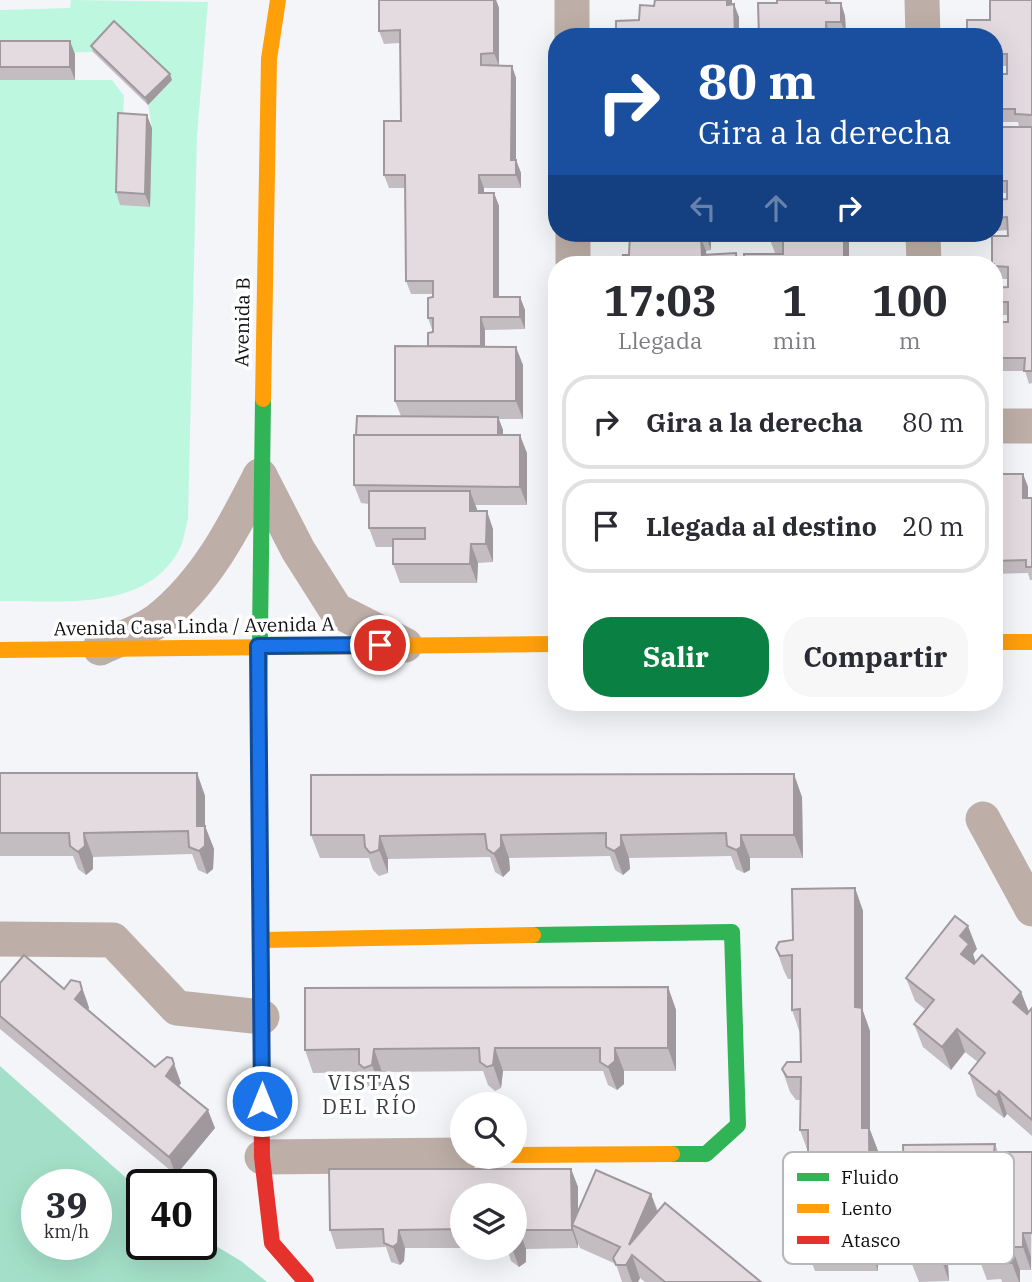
<!DOCTYPE html>
<html lang="es">
<meta charset="utf-8">
<style>
:root{--surface:#fff;--page:#f7f7f7;--text:#2b2b33;--muted:#7c7c81;--line:#e1e1e2;--accent:#0b8043}
body{margin:0;font-family:"IBM Plex Serif",serif;background:var(--page);color:var(--text);height:100vh;display:flex;flex-direction:column;font-size:26px;white-space:nowrap}
*{box-sizing:border-box;margin:0}
p{font-size:23px;color:var(--muted)}
.icon{flex:none;width:38px;height:38px;fill:none;stroke:currentColor;stroke-width:2;stroke-linecap:round;stroke-linejoin:round}
.map{position:relative;flex:1;overflow:hidden}
.sheet{position:absolute;left:548px;top:256px;width:455px;height:455px;display:flex;flex-direction:column;background:var(--surface);border-radius:28px;box-shadow:0 7px 28px #0002}
.sheet>*{flex:none}
.guide{position:absolute;left:548px;top:28px;width:455px;height:214px;border-radius:28px;box-shadow:0 7px 28px #0002;background:#1a4fa0;color:#fff;overflow:hidden}
.buttons{position:absolute;left:450px;top:1092px;display:grid;gap:14px}
.buttons a{display:grid;place-items:center;width:77px;height:77px;border-radius:50%;background:var(--surface);box-shadow:0 7px 28px #0002;font-size:35px}
.speed{position:absolute;left:21px;top:1169px;display:flex;gap:14px;font-size:35px;font-weight:700;text-align:center}
.speed>*{display:grid;place-content:center;width:91px;height:91px;border-radius:50%;background:var(--surface);box-shadow:0 7px 28px #0002;line-height:1}
.speed small{font-size:18px;font-weight:400}
.speed .limit{border:4px solid #111;border-radius:10px;background:#fff;color:#111}
.pin{position:absolute;display:grid;place-items:center;width:60px;height:60px;color:#fff;margin:-30px;border:4px solid #fff;border-radius:50%;box-shadow:0 2px 7px #0007}
.me{position:absolute;width:77px;margin:-38px;rotate:0deg;stroke-linejoin:round;filter:drop-shadow(0 0 5px #0008)}
.turn{display:flex;align-items:center;gap:24px;height:147px;padding:0 35px;font-size:32px}
.turn .icon{width:91px;height:91px;stroke-width:2.5}
.turn b{display:block;font-size:49px;line-height:60px}
.lanes{display:flex;align-items:center;height:66px;padding:0 35px;background:#0003;justify-content:center;gap:35px;direction:ltr}
.lanes .off{opacity:.35}
.eta{display:flex;justify-content:space-evenly;align-items:center;height:119px;text-align:center}
.eta b{font-size:42px;font-weight:700;line-height:49px}
.button{display:flex;gap:14px;margin-top:auto;padding:14px 35px}
.button a{flex:1;height:80px;border-radius:28px;background:var(--accent);color:#fff;font-size:28px;font-weight:700;line-height:80px;text-align:center}
.button a+a{background:var(--page);color:var(--text)}
ul{padding:0;list-style:none}
li{display:flex;align-items:center;gap:21px;height:94px;margin:0 14px 10px;padding:0 21px;border:4px solid var(--line);border-radius:28px}
li div{flex:1}
li b{display:block;font-size:26px}
li em{font-style:normal}
.map>svg:first-child{display:block}
.green{fill:#bef7e0}
.forest{fill:#a4e0c9;fill-rule:evenodd}
.lines{fill:none;stroke-linecap:round;stroke-linejoin:round}
.street{stroke:#bdafa7;stroke-width:35}
.fast{stroke:#30b455;stroke-width:16}
.slow{stroke:#ff9f0a;stroke-width:16}
.jam{stroke:#e5322d;stroke-width:16}
.wall{fill:#c3bcc1}
.shaded-wall{fill:#9f999d}
.building{fill:#e3dbe0;stroke:#9f999d;stroke-width:2}
.route-casing{stroke:#114b97;stroke-width:18}
.route{stroke:#1a73e8;stroke-width:12}
.labels{text-anchor:middle;dominant-baseline:central;stroke-width:7;stroke-linejoin:round;paint-order:stroke}
.street-label{font-size:19px;fill:#101012;stroke:#fff}
.neighbourhood-label{font-size:21px;letter-spacing:2px;fill:#3c3d41;stroke:#fff}
.key{fill:#fff;stroke:#b7b7b8;stroke-width:2}
.key-label{font-size:19px;fill:#101012}
</style>
<div class="map">
<svg width="1032" height="1282" viewBox="0 0 1032 1282">
<rect width="100%" height="100%" fill="#f4f5f9"/>
<path class="green" d="M 71,0 L 208,2 L 197,136 L 188,519 C 185,529 184,541 179,550 C 145,613 59,600 0,601 L 0,80 L 112,80 L 124,96 L 120,204 L 149,206 L 152,128 L 148,105 L 172,80 L 117,28 L 93,52 L 0,54 L 0,10 L 70,8 Z"/>
<path class="forest" d="M 0,1066 L 142,1192 L 142,1244 L 201,1244 L 201,1237 L 241,1261 L 267,1282 L 0,1282 ZM 37,1185 L 96,1185 L 96,1244 L 37,1244 Z"/>
<g class="lines">
<g class="street">
<polyline points="572,0 572,37"/>
<polyline points="922,0 923,37"/>
<polyline points="573,233 573,264"/>
<polyline points="923,233 924,264"/>
<polyline points="994,426 1032,426"/>
<polyline points="260,476 298,550 336,610 405,645"/>
<path d="M 100,648 C 118,639 143,632 158,620 C 206,582 233,529 260,476"/>
<polyline points="983,819 1032,909"/>
<polyline points="0,939 113,940 177,1008 262,1017"/>
<polyline points="262,1157 462,1155"/>
</g>
<g class="fast">
<polyline points="259,711 263,399"/>
<polyline points="533,935 732,932 738,1125 706,1154 672,1154"/>
</g>
<g class="slow">
<polyline points="263,399 269,59 278,0"/>
<polyline points="994,642 1032,642"/>
<polyline points="0,650 556,644"/>
<polyline points="262,940 533,935"/>
<polyline points="514,1155 672,1154"/>
</g>
<polyline class="jam" points="259,711 262,1157 272,1243 306,1282"/>
</g>
<g class="wall">
<polygon points="379,0 496,0 499,8 499,66 512,66 516,78 516,160 521,173 521,188 484,188 484,193 494,193 499,206 499,297 520,297 525,310 525,329 485,330 485,347 523,365 523,419 499,419 503,430 503,435 527,453 527,505 475,505 477,511 493,529 493,562 478,563 477,583 400,583 393,564 393,547 376,547 369,528 369,504 361,503 354,485 356,435 401,416 395,401 428,346 433,332 428,318 433,294 411,294 406,281 406,188 389,188 384,175 401,121 400,43 384,44 379,31"/>
<polygon points="777,0 830,0 831,3 841,3 845,16 846,35 830,35 830,37 759,37 777,3"/>
<polygon points="1032,0 1032,383 1029,384 1025,371 994,371 994,322 1008,322 1008,315 997,315 994,306 994,288 1008,287 1008,279 997,279 994,271 994,264 1008,236 1008,230 996,231 994,226 994,200 1007,199 1007,193 994,193 994,127 1019,127 1018,122 994,122 994,74 1007,74 1007,66 996,66 994,60 994,37 990,20"/>
<polygon points="0,41 75,54 75,80 0,80"/>
<polygon points="91,46 172,80 148,105 93,52"/>
<polygon points="152,128 150,207 120,205 116,192"/>
<polygon points="630,233 711,233 711,250 706,251 706,254 740,264 629,255"/>
<polygon points="770,233 855,233 849,233 783,254 783,253 775,253 770,240"/>
<polygon points="994,474 1023,474 1028,487 1028,498 1032,498 1032,580 1030,580 1028,573 994,574"/>
<polygon points="0,773 197,773 205,796 205,826 214,849 213,869 207,874 198,870 192,854 93,857 93,869 86,875 78,869 73,856 0,856"/>
<polygon points="802,797 803,858 750,858 750,870 744,873 736,869 731,856 629,858 630,869 623,875 615,870 610,856 509,858 510,870 503,877 495,872 490,857 388,859 388,873 379,876 373,870 369,858 320,858 311,835"/>
<polygon points="855,888 863,911 863,1011 870,1031 870,1130 878,1151 878,1271 815,1271 806,1248 806,1220 804,1220 799,1211 791,1188 808,1180 808,1152 800,1130 800,1100 796,1100 790,1092 782,1069 801,1062 800,1033 792,1010 792,979 788,979 784,971 776,948 793,940"/>
<polygon points="977,949 973,954 976,962 1021,992 1029,1012 1032,1008 1032,1136 1007,1114 1004,1118 977,1096 969,1073 978,1062 965,1052 951,1070 923,1047 914,1024 926,1010 915,1001 906,978"/>
<polygon points="80,982 87,1001 89,1008 88,1010 155,1067 181,1083 179,1086 215,1128 176,1175 0,1029 0,983 64,989"/>
<polygon points="668,987 676,1010 676,1071 624,1071 624,1084 617,1090 608,1085 603,1071 503,1071 501,1088 495,1091 488,1085 483,1071 382,1072 381,1088 372,1091 367,1087 362,1072 313,1073 305,1050"/>
<polygon points="995,1144 998,1152 1032,1152 1031,1270 1020,1270 1020,1282 1002,1282 1001,1279 987,1280 981,1264 948,1264 949,1281 919,1282 910,1259 924,1250 923,1202 912,1202 904,1179"/>
<polygon points="329,1169 571,1169 578,1187 578,1211 596,1170 651,1194 658,1211 665,1203 761,1282 645,1282 640,1278 638,1282 622,1282 616,1264 580,1248 578,1243 578,1248 526,1249 526,1262 519,1267 511,1261 507,1248 514,1248 514,1195 462,1195 462,1248 405,1248 404,1261 400,1265 391,1262 386,1247 336,1249 330,1230"/>
</g>
<g class="shaded-wall">
<polygon points="494,0 496,0 499,8 499,66 494,53"/>
<polygon points="727,0 732,0 732,18 727,5"/>
<polygon points="841,3 845,16 846,35 841,22"/>
<polygon points="734,4 739,17 739,37 735,37"/>
<polygon points="826,22 830,35 830,37 826,37"/>
<polygon points="70,41 75,54 75,80 70,67"/>
<polygon points="512,66 516,78 516,173 511,160"/>
<polygon points="170,74 172,80 148,105 145,98"/>
<polygon points="147,115 152,128 150,207 145,194"/>
<polygon points="516,160 521,173 521,188 516,175"/>
<polygon points="479,175 484,188 484,206 479,193"/>
<polygon points="494,193 499,206 499,310 494,297"/>
<polygon points="706,233 711,233 711,250 706,237"/>
<rect x="844" y="233" width="5" height="31"/>
<polygon points="701,238 706,251 707,264 702,255"/>
<polygon points="520,297 525,310 525,329 520,317"/>
<polygon points="481,317 485,330 485,365 481,352"/>
<polygon points="516,347 523,365 523,419 516,401"/>
<polygon points="498,417 503,430 503,453 498,440"/>
<polygon points="520,435 527,453 527,505 520,487"/>
<polygon points="1023,474 1028,487 1028,511 1023,498"/>
<polygon points="470,491 477,509 477,530 470,511"/>
<polygon points="487,511 493,529 493,562 486,544"/>
<polygon points="471,544 478,563 477,583 470,564"/>
<polygon points="197,773 205,796 205,831 205,826 214,849 213,869 207,874 199,851 197,826"/>
<polygon points="794,774 802,797 803,858 794,835"/>
<polygon points="84,833 93,857 93,869 86,875 78,852"/>
<polygon points="501,835 509,858 510,870 503,877 494,854"/>
<polygon points="621,835 629,858 630,869 623,875 614,851"/>
<polygon points="741,835 750,858 750,870 744,873 736,850"/>
<polygon points="380,836 388,859 388,873 379,850"/>
<polygon points="855,888 863,911 863,1011 870,1031 870,1130 878,1151 878,1271 870,1248 862,1128 855,1007"/>
<polygon points="968,926 977,949 973,954 977,967 961,954 960,936"/>
<polygon points="80,982 89,1008 82,1018 75,999"/>
<polygon points="668,987 676,1010 676,1071 668,1048"/>
<polygon points="1021,992 1030,1015 1013,1002"/>
<polygon points="957,1029 965,1052 951,1070 942,1047"/>
<polygon points="495,1048 503,1071 501,1088 493,1065"/>
<polygon points="615,1048 624,1071 624,1084 617,1090 608,1067"/>
<polygon points="374,1049 382,1072 381,1088 372,1065"/>
<polygon points="172,1058 181,1083 173,1094 166,1076"/>
<polygon points="999,1091 1007,1114 1004,1118 996,1095"/>
<polygon points="208,1110 215,1128 176,1175 169,1157"/>
<polygon points="571,1169 578,1187 578,1228 572,1225 578,1243 578,1248 572,1230"/>
<polygon points="651,1194 659,1217 629,1245"/>
<polygon points="399,1230 405,1248 404,1261 400,1265 393,1247"/>
<polygon points="519,1230 526,1249 526,1262 519,1267 512,1248 514,1248"/>
<polygon points="1023,1233 1031,1257 1031,1270 1023,1247"/>
<polygon points="940,1241 948,1264 949,1281 941,1258"/>
<polygon points="1012,1247 1020,1270 1020,1282 1019,1282 1012,1263"/>
<polygon points="632,1255 640,1278 638,1282 632,1282 626,1265"/>
</g>
<g class="building">
<polygon points="379,0 494,0 494,53 481,54 481,65 512,66 511,160 516,160 516,175 479,175 479,193 494,193 494,297 520,297 520,317 481,317 481,346 428,346 428,333 433,332 433,318 428,318 428,298 433,297 433,281 406,281 405,175 384,175 384,121 401,121 400,30 379,31"/>
<polygon points="655,0 727,0 727,5 734,4 735,37 616,37 616,21 639,20 640,5 654,6"/>
<polygon points="777,0 826,0 826,3 841,3 841,22 826,22 826,37 759,37 758,3 777,3"/>
<polygon points="990,0 1032,0 1032,115 1015,114 1015,109 994,109 994,74 1007,74 1007,54 994,54 994,37 967,37 967,20 990,20"/>
<polygon points="114,21 170,74 145,98 91,46"/>
<rect x="0" y="41" width="70" height="26"/>
<polygon points="118,113 147,115 145,194 116,192"/>
<polygon points="994,127 1032,127 1032,371 1024,371 1025,358 994,358 994,322 1008,322 1008,302 994,302 994,288 1008,287 1008,267 994,266 994,264 992,264 992,236 1008,236 1007,217 994,218 994,200 1007,199 1007,181 994,181"/>
<polygon points="630,233 706,233 706,237 701,238 702,255 736,253 737,264 621,264 623,255 629,255"/>
<polygon points="770,233 844,233 844,264 745,264 744,254 783,254 783,240 770,240"/>
<polygon points="395,346 516,347 516,401 395,401"/>
<polygon points="357,416 498,417 498,435 356,435"/>
<polygon points="354,435 520,435 520,487 354,485"/>
<polygon points="994,474 1023,474 1023,498 1032,498 1032,567 1026,567 1026,560 994,561"/>
<polygon points="369,491 470,491 470,511 487,511 486,544 471,544 470,564 393,564 393,539 425,539 425,528 369,528"/>
<polygon points="0,773 197,773 197,826 205,826 205,846 199,851 189,847 188,831 84,833 85,846 78,852 70,846 69,833 0,833"/>
<polygon points="794,774 794,835 741,835 741,847 736,850 727,846 726,833 621,835 621,846 614,851 606,847 606,833 501,835 501,847 494,854 487,849 485,834 380,836 379,850 370,853 365,847 364,835 311,835 311,775"/>
<polygon points="855,888 855,1007 862,1008 862,1128 869,1128 870,1248 806,1248 806,1197 795,1197 791,1188 796,1182 808,1180 808,1130 800,1130 801,1077 787,1077 782,1069 787,1062 801,1062 800,1009 792,1010 792,955 780,956 776,948 779,942 793,940 792,889"/>
<polygon points="955,916 968,926 960,936 969,944 961,954 974,964 982,955 1021,992 1013,1002 1027,1014 1032,1008 1032,1120 999,1091 996,1095 969,1073 985,1053 957,1029 942,1047 914,1024 934,1000 906,978"/>
<polygon points="24,955 64,989 71,980 80,982 82,990 75,999 155,1067 167,1057 172,1058 174,1064 166,1076 208,1110 169,1157 0,1016 0,983"/>
<polygon points="668,987 668,1048 615,1048 615,1061 608,1067 600,1062 600,1048 495,1048 493,1065 487,1067 480,1062 479,1048 374,1049 372,1065 364,1068 359,1064 359,1049 305,1050 305,988"/>
<polygon points="995,1144 994,1152 1032,1152 1032,1233 1023,1233 1023,1247 1012,1247 1012,1263 995,1263 995,1256 978,1257 978,1240 940,1241 941,1258 910,1259 910,1250 924,1250 923,1178 904,1179 903,1145"/>
<polygon points="329,1169 571,1169 572,1230 519,1230 519,1243 514,1247 514,1195 462,1195 462,1229 399,1230 398,1243 393,1247 384,1243 383,1229 330,1230"/>
<polygon points="596,1170 651,1194 629,1245 665,1203 761,1282 665,1282 632,1255 626,1265 616,1265 613,1258 620,1247 572,1225"/>
</g>
<g class="lines">
<defs>
<polyline id="route" points="262,1101 258,646 380,645"/>
</defs>
<use href="#route" class="route-casing"/>
<use href="#route" class="route"/>
</g>
<g class="labels">
<g class="street-label">
<text transform="translate(242 322) rotate(-89)">Avenida B</text>
<text transform="translate(194 626) rotate(-1)">Avenida Casa Linda / Avenida A</text>
</g>
<g class="neighbourhood-label">
<text x="370" y="1082">VISTAS<tspan x="370" dy="24">DEL RÍO</tspan></text>
</g>
</g>
<rect x="783" y="1152" width="231" height="112" rx="10" class="key"/>
<rect x="797" y="1173" width="32" height="8" fill="#30b455"/>
<rect x="797" y="1204" width="32" height="9" fill="#ff9f0a"/>
<rect x="797" y="1236" width="32" height="8" fill="#e5322d"/>
<g class="key-label">
<text x="841" y="1184">Fluido</text>
<text x="841" y="1215">Lento</text>
<text x="841" y="1247">Atasco</text>
</g>
</svg>
<div class="buttons">
<a><svg class="icon" aria-label="search" viewBox="0 0 24 24"><circle cx="10" cy="10" r="6"/><path d="M15 15l6 6"/></svg></a>
<a><svg class="icon" aria-label="layers" viewBox="0 0 24 24"><path d="M12 4l9 5-9 5-9-5zM3 14l9 5 9-5"/></svg></a>
</div>
<div class="speed"><div>39<small>km/h</small></div><div class="limit">40</div></div>
<div class="pin" style="left:380px;top:645px;background:#d93025"><svg class="icon" aria-label="arrive" viewBox="0 0 24 24"><path d="M6 21V4h12l-3 4 3 4H6"/></svg></div>
<svg class="me" style="left:262px;top:1101px" viewBox="-20 -20 40 40"><circle r="17" fill="#1a73e8" stroke="#fff" stroke-width="3"/><path d="M0-11L8 9 0 5-8 9z" fill="#fff"/></svg>
<div class="guide">
<div class="turn"><svg class="icon" aria-label="right" viewBox="0 0 24 24"><path d="M7 20v-9h11M14 6l5 5-5 5"/></svg><div><b>80 m</b>Gira a la derecha</div></div>
<div class="lanes"><svg class="icon off" aria-label="left" viewBox="0 0 24 24"><path d="M17 20v-9H6M10 6l-5 5 5 5"/></svg><svg class="icon off" aria-label="ahead" viewBox="0 0 24 24"><path d="M12 20V5M6 11l6-6 6 6"/></svg><svg class="icon" aria-label="right" viewBox="0 0 24 24"><path d="M7 20v-9h11M14 6l5 5-5 5"/></svg></div>
</div>
<section class="sheet">
<div class="eta">
<div><b>17:03</b><p>Llegada</p></div>
<div><b>1</b><p>min</p></div>
<div><b>100</b><p>m</p></div>
</div>
<ul>
<li><svg class="icon" aria-label="right" viewBox="0 0 24 24"><path d="M7 20v-9h11M14 6l5 5-5 5"/></svg><div><b>Gira a la derecha</b></div><em>80 m</em></li>
<li><svg class="icon" aria-label="arrive" viewBox="0 0 24 24"><path d="M6 21V4h12l-3 4 3 4H6"/></svg><div><b>Llegada al destino</b></div><em>20 m</em></li>
</ul>
<div class="button"><a>Salir</a><a>Compartir</a></div>
</section>
</div>
